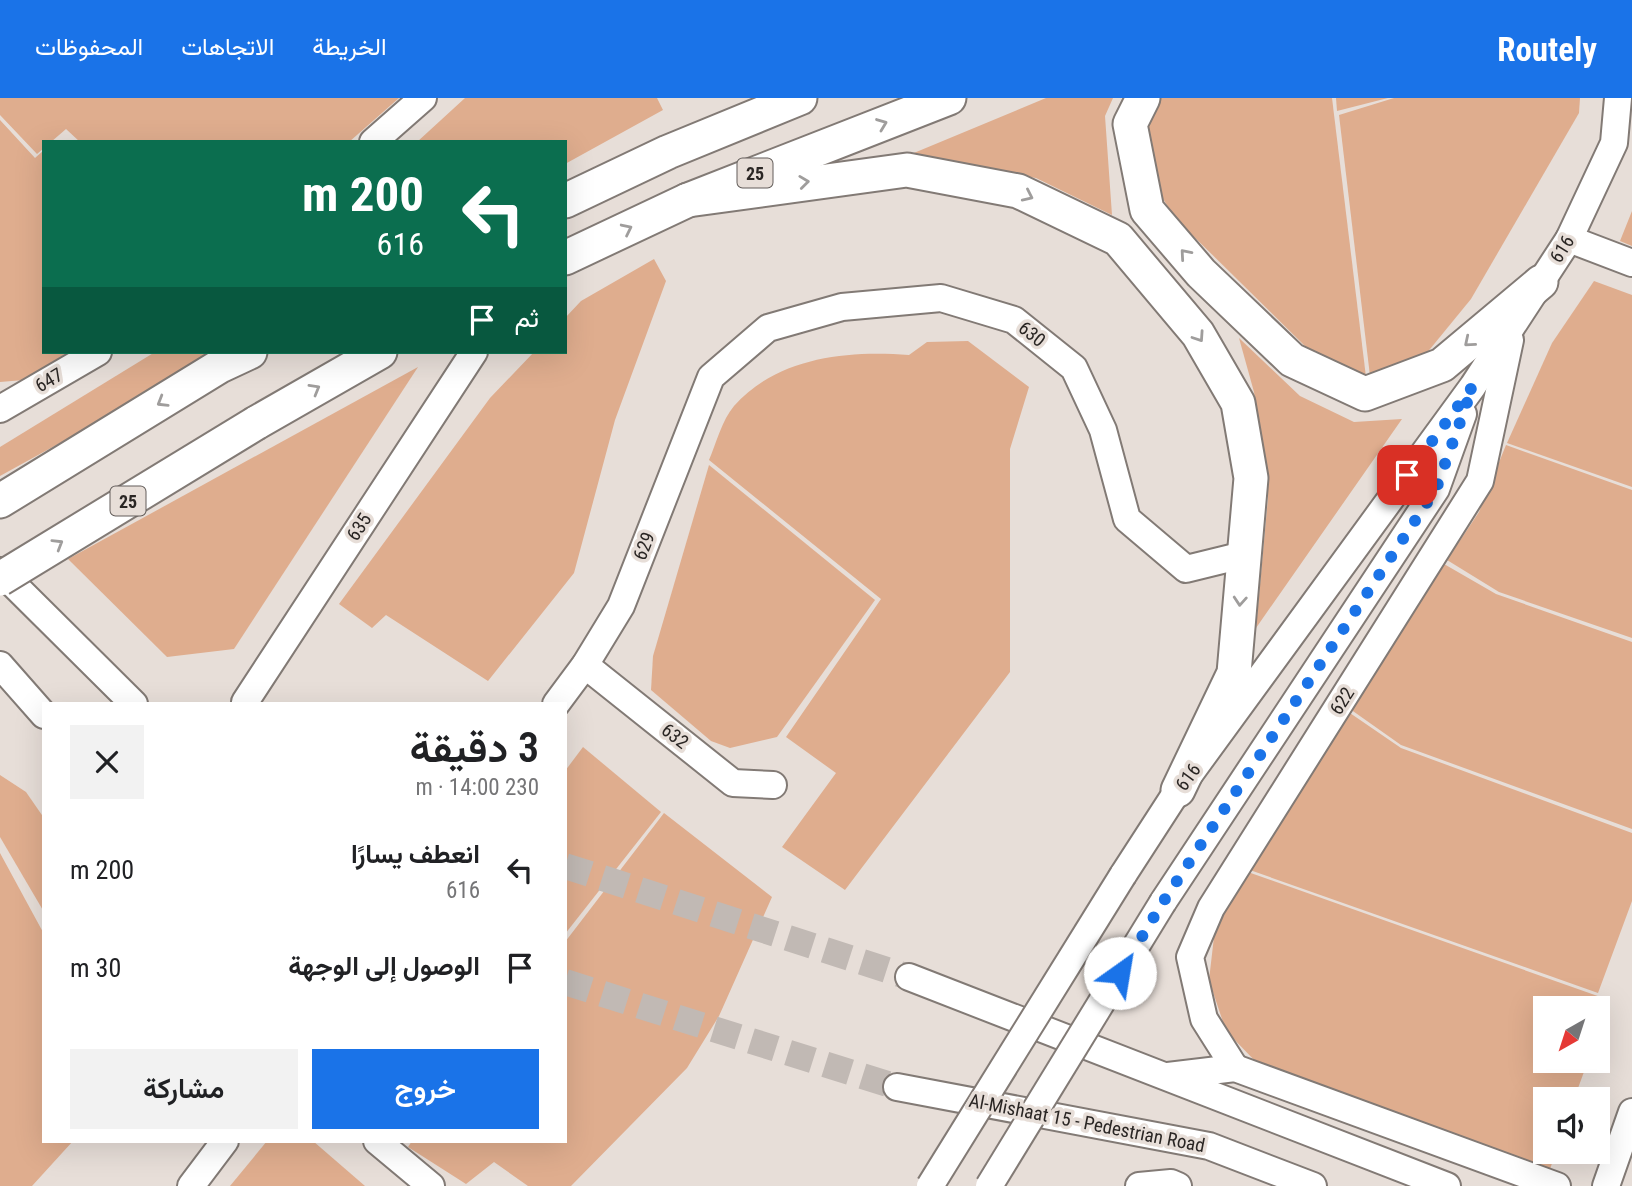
<!DOCTYPE html>
<html lang="ar">
<meta charset="utf-8">
<style>
:root{--surface:#fff;--page:#f2f2f2;--text:#202124;--muted:#757577;--accent:#1a73e8}
body{margin:0;font-family:"Roboto Condensed",Vazirmatn,sans-serif;background:var(--page);color:var(--text);direction:rtl;height:100vh;display:flex;flex-direction:column;font-size:26px;white-space:nowrap}
*{box-sizing:border-box;margin:0}
p{font-size:23px;color:var(--muted)}
.icon{flex:none;width:38px;height:38px;fill:none;stroke:currentColor;stroke-width:2;stroke-linecap:round;stroke-linejoin:round}
.map{position:relative;flex:1;overflow:hidden;direction:ltr}
.side{position:absolute;left:42px;top:604px;width:525px;height:441px;display:flex;flex-direction:column;background:var(--surface);border-radius:0px;box-shadow:0 7px 28px #0002;direction:rtl}
.side>*{flex:none}
.top-card{position:absolute;left:42px;top:42px;width:525px;height:214px;border-radius:0px;box-shadow:0 7px 28px #0002;direction:rtl;background:#0b6e4f;color:#fff;overflow:hidden}
.needle{width:46px;rotate:219deg}
.tools{position:absolute;left:1533px;top:898px;display:grid;gap:14px}
.tools a{display:grid;place-items:center;width:77px;height:77px;border-radius:0px;background:var(--surface);box-shadow:0 7px 28px #0002;font-size:35px}
.pin{position:absolute;display:grid;place-items:center;width:60px;height:60px;color:#fff;margin:-30px;border-radius:14px;box-shadow:0 4px 10px #0006}
.me{position:absolute;width:77px;margin:-38px;rotate:32deg;stroke-linejoin:round;filter:drop-shadow(0 0 5px #0008)}
.turn{display:flex;align-items:center;gap:24px;height:147px;padding:0 28px;font-size:32px}
.turn .icon{width:91px;height:91px;stroke-width:2.5}
.turn b{display:block;font-size:49px;line-height:60px}
.then{display:flex;align-items:center;height:66px;padding:0 28px;background:#0003;gap:14px;font-size:26px}
.round{display:grid;place-items:center;flex:none;width:74px;height:74px;border-radius:0px;background:var(--page)}
.summary{display:flex;align-items:center;justify-content:space-between;height:119px;padding:0 28px}
h1{font-size:42px;font-weight:600;line-height:52px}
.button{display:flex;gap:14px;margin-top:auto;padding:14px 28px}
.button a{flex:1;height:80px;border-radius:0px;background:var(--accent);color:#fff;font-size:28px;font-weight:600;line-height:80px;text-align:center}
.button a+a{background:var(--page);color:var(--text)}
ul{padding:0;list-style:none}
li{display:flex;align-items:center;gap:21px;height:98px;padding:0 28px}
li div{flex:1}
li b{display:block;font-size:26px}
li em{font-style:normal}
header{display:flex;align-items:center;gap:42px;box-sizing:border-box;height:98px;padding:0 35px;background:var(--accent);color:#fff}
header strong{font-size:33px}
nav{display:flex;gap:38px;margin-inline-start:auto;font-size:24px}
.map>svg:first-child{display:block}
.green{fill:#dfad8e}
.lines{fill:none;stroke-linecap:round;stroke-linejoin:round}
.minor-tunnel{stroke:#c1b9b4;stroke-width:26;stroke-dasharray:26 13;stroke-linecap:butt}
.minor-casing{stroke:#827a75;stroke-width:30}
.major-casing{stroke:#827a75;stroke-width:37}
.minor{stroke:#fff;stroke-width:26}
.major{stroke:#fff;stroke-width:33}
.minor-bridge-casing{stroke:#827a75;stroke-width:30;stroke-linecap:butt}
.major-bridge-casing{stroke:#827a75;stroke-width:37;stroke-linecap:butt}
.minor-bridge{stroke:#fff;stroke-width:26}
.major-bridge{stroke:#fff;stroke-width:33}
.oneway{stroke:#9f9d9c}
.route{stroke:#1a73e8;stroke-width:12;stroke-dasharray:0 21.6}
.labels{text-anchor:middle;dominant-baseline:central;stroke-width:7;stroke-linejoin:round;paint-order:stroke}
.shield{fill:#e7ded8;stroke:#635d5a;stroke-width:2}
.shield-label{font-size:18px;font-weight:bold;fill:#2a2624}
.street-label{font-size:19px;fill:#2a2624;stroke:#e7ded8}
</style>
<header>
<strong>Routely</strong>
<nav><a>الخريطة</a><a>الاتجاهات</a><a>المحفوظات</a></nav>
</header>
<div class="map">
<svg width="1632" height="1088" viewBox="0 0 1632 1088">
<rect width="100%" height="100%" fill="#e7ded8"/>
<g class="green">
<polygon points="0,0 399,0 349,44 80,44 66,31 51,44 44,44 44,50 37,56 0,17"/>
<polygon points="465,0 657,0 663,12 565,66 565,44 417,44"/>
<polygon points="1046,0 1113,0 1105,18 1112,117 1036,80 909,57"/>
<polygon points="1159,0 1332,0 1366,279 1313,256 1175,120 1146,74 1149,20"/>
<polygon points="1336,0 1388,0 1337,13"/>
<polygon points="1394,0 1580,0 1579,15 1471,201 1417,267 1370,278 1339,17"/>
<polygon points="0,22 35,60 44,52 44,254 68,254 24,282 0,284"/>
<polygon points="1632,113 1632,148 1620,143"/>
<polygon points="654,161 666,183 615,322 574,475 488,583 386,517 372,530 339,506 490,300 534,254 565,254 565,220 581,203"/>
<polygon points="1594,183 1632,197 1632,389 1507,345 1552,245"/>
<polygon points="1239,240 1300,298 1354,324 1402,321 1256,530 1268,400 1254,294"/>
<path d="M 968,243 L 1029,289 L 1010,351 L 1010,574 L 845,792 L 782,749 L 836,675 L 786,639 L 881,501 L 709,362 C 716,346 722,322 734,308 C 777,259 848,252 909,257 L 927,244 Z"/>
<polygon points="155,254 225,254 0,378 0,349"/>
<polygon points="418,269 234,551 167,559 68,461"/>
<polygon points="1506,347 1632,392 1632,540 1499,494 1447,462 1479,414"/>
<polygon points="709,367 875,502 777,639 730,650 711,643 651,592 653,558"/>
<polygon points="1444,466 1496,496 1632,544 1632,731 1401,647 1350,611"/>
<polygon points="1347,613 1401,650 1632,735 1632,803 1598,895 1247,771"/>
<polygon points="583,649 661,714 565,836 565,673"/>
<polygon points="0,677 26,694 44,720 44,814 0,739"/>
<polygon points="664,715 772,799 719,918 687,970 571,1088 528,1088 494,1064 466,1086 408,1049 412,1043 565,1043 565,844"/>
<polygon points="0,755 44,836 44,1043 73,1043 32,1088 0,1088"/>
<polygon points="1245,773 1609,902 1598,934 1598,910 1545,910 1545,962 1588,963 1574,1001 1545,1001 1545,1054 1556,1054 1550,1071 1258,966 1226,933 1209,882 1217,813"/>
<polygon points="267,1043 313,1043 365,1088 230,1088"/>
</g>
<g class="lines">
<g class="minor-tunnel">
<polyline points="565,768 909,879"/>
<polyline points="565,884 897,989"/>
</g>
<defs>
<g id="minor">
<polyline points="373,44 423,0"/>
<polyline points="1569,141 1632,165"/>
<polyline points="0,311 98,254"/>
<polyline points="0,473 134,606"/>
<polyline points="0,567 44,617"/>
<polyline points="585,567 733,685 773,687"/>
<polyline points="245,604 474,254"/>
<polyline points="556,606 585,567 621,508 711,279 768,230 842,209 941,200 1014,222 1074,270 1103,332 1127,421 1186,471 1243,457"/>
<polyline points="1123,777 1178,692 1473,288 1569,141 1614,45 1618,0"/>
<polyline points="1163,804 1436,391 1463,316"/>
<polyline points="909,879 1447,1088"/>
<polyline points="1235,970 1204,921 1190,859 1211,810 1480,383 1510,242"/>
<polyline points="1168,978 1235,970 1557,1088"/>
<polyline points="897,989 1209,1048 1313,1088"/>
<polyline points="377,1043 431,1088"/>
<polyline points="191,1088 225,1043"/>
<polyline points="1139,1088 1171,1085 1178,1088"/>
<polyline points="1606,1088 1632,1014"/>
</g>
<g id="major">
<polyline points="1143,0 1130,26 1147,112 1201,175 1292,262 1365,296 1442,267 1541,184"/>
<polyline points="688,102 907,72 1018,93 1118,141 1198,236 1238,305 1251,380 1234,575 1178,692"/>
<polyline points="565,103 668,54 800,0"/>
<polyline points="565,160 688,102 949,0"/>
<polyline points="256,325 380,254"/>
<polyline points="0,403 220,268 250,254"/>
</g>
</defs>
<use href="#minor" class="minor-casing"/>
<use href="#major" class="major-casing"/>
<use href="#minor" class="minor"/>
<use href="#major" class="major"/>
<defs>
<g id="minor-bridge">
<polyline points="930,1088 1123,777"/>
<polyline points="989,1088 1163,804"/>
</g>
<polyline id="major-bridge" points="0,481 256,325"/>
</defs>
<use href="#minor-bridge" class="minor-bridge-casing"/>
<use href="#major-bridge" class="major-bridge-casing"/>
<use href="#minor-bridge" class="minor-bridge"/>
<use href="#major-bridge" class="major-bridge"/>
</g>
<defs><path id="oneway-chevron" d="M-2-3.5L2.5 0L-2 3.5" fill="none" stroke-width="1.6" stroke-linecap="round" stroke-linejoin="round" transform="scale(1.75)"/></defs>
<g class="oneway">
<use href="#oneway-chevron" transform="translate(882 26) rotate(-21)"/>
<use href="#oneway-chevron" transform="translate(804 84) rotate(-7)"/>
<use href="#oneway-chevron" transform="translate(1028 98) rotate(25)"/>
<use href="#oneway-chevron" transform="translate(627 131) rotate(-26)"/>
<use href="#oneway-chevron" transform="translate(1185 156) rotate(-131)"/>
<use href="#oneway-chevron" transform="translate(1199 239) rotate(56)"/>
<use href="#oneway-chevron" transform="translate(1469 244) rotate(140)"/>
<use href="#oneway-chevron" transform="translate(315 291) rotate(-30)"/>
<use href="#oneway-chevron" transform="translate(162 304) rotate(149)"/>
<use href="#oneway-chevron" transform="translate(58 446) rotate(-31)"/>
<use href="#oneway-chevron" transform="translate(1240 503) rotate(94)"/>
</g>
<g class="lines">
<polyline class="route" points="1120,875 1163,804 1436,391 1473,288 1407,377"/>
</g>
<g class="labels">
<g class="shield">
<rect x="737.5" y="60.5" width="35" height="29" rx="5"/>
<rect x="110.5" y="388.5" width="35" height="29" rx="5"/>
</g>
<g class="shield-label">
<text x="755" y="75">25</text>
<text x="128" y="403">25</text>
</g>
<g class="street-label">
<text transform="translate(1562 151) rotate(-58)">616</text>
<text transform="translate(1032 236) rotate(39)">630</text>
<text transform="translate(49 282) rotate(-30)">647</text>
<text transform="translate(359 429) rotate(-57)">635</text>
<text transform="translate(644 448) rotate(-69)">629</text>
<text transform="translate(1342 603) rotate(-58)">622</text>
<text transform="translate(675 638) rotate(38)">632</text>
<text transform="translate(1188 679) rotate(-54)">616</text>
<text transform="translate(1087 1025) rotate(11)">Al-Mishaat 15 - Pedestrian Road</text>
</g>
</g>
</svg>
<div class="tools">
<a><svg class="needle" viewBox="-14 -14 28 28"><path d="M0-13l5 13h-10z" fill="#e53935"/><path d="M0 13l5-13h-10z" fill="#757577"/></svg></a>
<a><svg class="icon" aria-label="sound" viewBox="0 0 24 24"><path d="M4 9h4l5-4v14l-5-4H4zM17 9q2 3 0 6"/></svg></a>
</div>
<div class="pin" style="left:1407px;top:377px;background:#d93025"><svg class="icon" aria-label="arrive" viewBox="0 0 24 24"><path d="M6 21V4h12l-3 4 3 4H6"/></svg></div>
<svg class="me" style="left:1120px;top:875px" viewBox="-20 -20 40 40"><circle r="19" fill="#fff"/><path d="M0-13L10 11 0 6-10 11z" fill="#1a73e8"/></svg>
<div class="top-card">
<div class="turn"><svg class="icon" aria-label="left" viewBox="0 0 24 24"><path d="M17 20v-9H6M10 6l-5 5 5 5"/></svg><div><b>200 m</b>616</div></div>
<div class="then">ثم<svg class="icon" aria-label="arrive" viewBox="0 0 24 24"><path d="M6 21V4h12l-3 4 3 4H6"/></svg></div>
</div>
<section class="side">
<div class="summary"><div><h1>3 دقيقة</h1><p>230 m · 14:00</p></div><a class="round"><svg class="icon" aria-label="close" viewBox="0 0 24 24"><path d="M6 6l12 12M18 6L6 18"/></svg></a></div>
<ul>
<li><svg class="icon" aria-label="left" viewBox="0 0 24 24"><path d="M17 20v-9H6M10 6l-5 5 5 5"/></svg><div><b>انعطف يسارًا</b><p>616</p></div><em>200 m</em></li>
<li><svg class="icon" aria-label="arrive" viewBox="0 0 24 24"><path d="M6 21V4h12l-3 4 3 4H6"/></svg><div><b>الوصول إلى الوجهة</b></div><em>30 m</em></li>
</ul>
<div class="button"><a>خروج</a><a>مشاركة</a></div>
</section>
</div>
